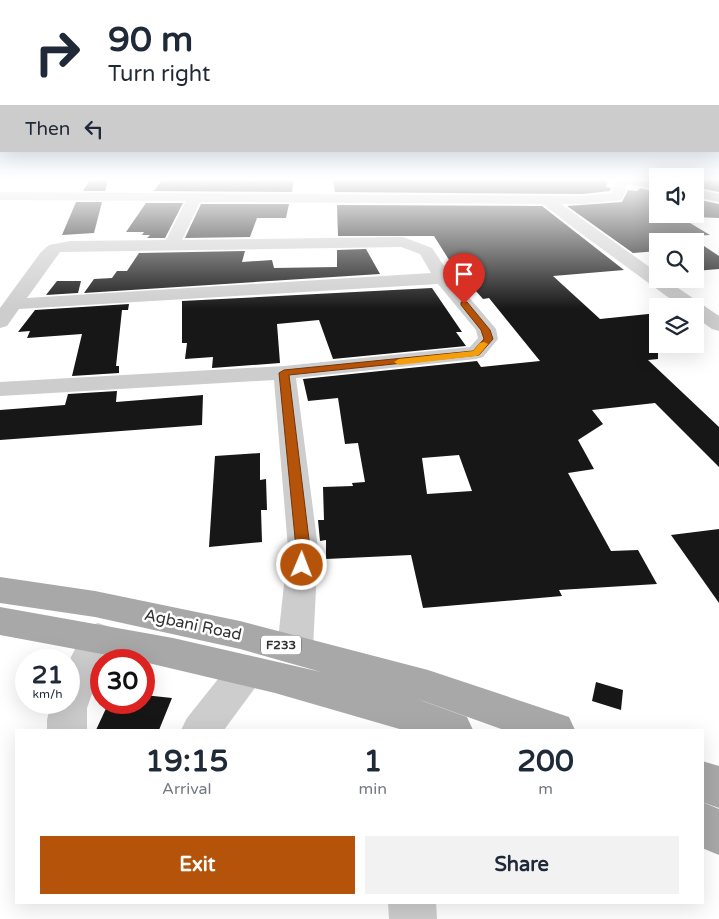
<!DOCTYPE html>
<style>
:root{--surface:#fff;--page:#f2f2f3;--text:#1f2937;--muted:#747a83;--accent:#b45309}
body{margin:0;font-family:"Varela Round",sans-serif;background:var(--page);color:var(--text);height:100vh;display:flex;flex-direction:column;font-size:19px;white-space:nowrap}
*{box-sizing:border-box;margin:0}
p{font-size:16px;color:var(--muted)}
.icon{flex:none;width:28px;height:28px;fill:none;stroke:currentColor;stroke-width:2;stroke-linecap:round;stroke-linejoin:round}
.map{position:relative;flex:1;overflow:hidden}
.details{position:absolute;left:15px;top:729px;width:689px;height:175px;display:flex;flex-direction:column;background:var(--surface);border-radius:0px;box-shadow:0 5px 20px #0002}
.details>*{flex:none}
.hud{position:absolute;left:0px;top:0px;width:720px;height:152px;box-shadow:0 5px 20px #0002;background:#fff;color:var(--text);overflow:hidden}
.fabs{position:absolute;left:649px;top:168px;display:grid;gap:10px}
.fabs a{display:grid;place-items:center;width:55px;height:55px;border-radius:0px;background:var(--surface);box-shadow:0 5px 20px #0002;font-size:25px}
.speed{position:absolute;left:15px;top:649px;display:flex;gap:10px;font-size:25px;font-weight:700;text-align:center}
.speed>*{display:grid;place-content:center;width:65px;height:65px;border-radius:50%;background:var(--surface);box-shadow:0 5px 20px #0002;line-height:1}
.speed small{font-size:12px;font-weight:400}
.speed .limit{border:8px solid #d22;background:#fff;color:#111}
.pin{position:absolute;display:grid;place-items:center;width:42px;height:42px;color:#fff;margin:-51px -21px;border-radius:50% 50% 50% 0;rotate:-45deg;box-shadow:0 0 5px #0007}
.pin .icon{rotate:45deg}
.me{position:absolute;width:55px;margin:-28px;rotate:1deg;stroke-linejoin:round;filter:drop-shadow(0 0 4px #0008)}
.turn{display:flex;align-items:center;gap:18px;height:105px;padding:0 25px;font-size:22px}
.turn .icon{width:65px;height:65px;stroke-width:2.5}
.turn b{display:block;font-size:35px;line-height:42px}
.then{display:flex;align-items:center;height:48px;padding:0 25px;background:#0003;gap:10px;font-size:19px}
.eta{display:flex;justify-content:space-evenly;align-items:center;height:85px;text-align:center}
.eta b{font-size:30px;font-weight:700;line-height:35px}
.button{display:flex;gap:10px;margin-top:auto;padding:10px 25px}
.button a{flex:1;height:58px;border-radius:0px;background:var(--accent);color:#fff;font-size:20px;font-weight:700;line-height:58px;text-align:center}
.button a+a{background:var(--page);color:var(--text)}
.map>svg:first-child{display:block}
.building{fill:#171717;fill-rule:evenodd}
.lines{fill:none;stroke-linecap:round;stroke-linejoin:round}
.minor{fill:#cdcdcd;fill-rule:evenodd}
.major{fill:#a8a8a8;fill-rule:evenodd}
.route{fill:#b45309;stroke:#753606}
.slow{fill:#f59e0b}
.labels{text-anchor:middle;dominant-baseline:central;stroke-width:5;stroke-linejoin:round;paint-order:stroke}
.shield{fill:#fff;stroke:#6e6e6e;stroke-width:1}
.shield-label{font-size:12px;font-weight:bold;fill:#303030}
.near-street-label{font-size:16px;fill:#303030;stroke:#fff}
</style>
<div class="map">
<svg width="719" height="919" viewBox="0 0 719 919">
<rect width="100%" height="100%" fill="#fff"/>
<g class="building">
<polygon points="90,180 108,180 105,191 83,191"/>
<polygon points="162,180 294,180 292,192 154,191"/>
<polygon points="333,180 608,181 606,187 611,188 610,191 583,194 335,192"/>
<polygon points="695,180 719,180 719,192 695,187"/>
<polygon points="640,188 658,192 658,214 675,214 710,235 689,236 719,256 719,269 695,271 695,241 658,241 658,251 633,253 567,206 622,202 628,190 637,191"/>
<polygon points="695,199 719,204 719,218 695,217"/>
<polygon points="76,202 102,202 94,233 62,235"/>
<polygon points="146,203 183,203 165,238 147,238 150,235 142,235 144,232 126,232"/>
<polygon points="201,204 289,204 286,218 257,218 250,237 185,238"/>
<path d="M 337,205 L 542,206 L 624,270 L 553,276 L 600,319 L 658,313 L 658,359 L 648,360 L 719,427 L 719,467 L 655,403 L 592,410 L 603,424 L 578,440 L 594,469 L 568,473 L 611,551 L 638,550 L 657,584 L 559,590 L 562,596 L 423,608 L 411,555 L 326,559 L 326,540 L 320,541 L 318,520 L 324,520 L 323,487 L 353,486 L 352,483 L 365,482 L 358,443 L 345,444 L 338,398 L 308,401 L 303,379 L 477,361 L 481,367 L 540,361 L 489,298 L 483,299 L 451,263 L 434,236 L 338,236 ZM 459,455 L 472,491 L 427,494 L 422,458 Z"/>
<polygon points="366,249 380,274 84,293 94,279 112,278 117,271 127,271 139,253 245,251 242,262 272,260 274,268 337,267 337,250"/>
<polygon points="57,281 81,281 78,293 46,295"/>
<polygon points="432,288 462,332 456,332 466,346 333,359 319,320 277,324 280,363 212,368 213,357 185,359 187,343 182,343 182,301"/>
<polygon points="129,304 128,310 122,310 116,366 119,366 119,373 72,376 82,334 27,338 30,331 18,332 35,310"/>
<polygon points="117,391 116,402 203,395 202,425 0,440 0,410 65,405 68,394"/>
<polygon points="260,453 260,480 266,479 267,510 261,510 262,542 209,547 215,456"/>
<polygon points="719,529 719,603 671,535"/>
<polygon points="596,682 623,690 621,710 592,701"/>
<polygon points="144,695 172,698 159,730 96,730 109,702 144,702"/>
</g>
<g class="lines">
<g class="minor">
<path d="M 616,180 L 629,180 L 622,200 L 583,204 L 561,204 L 658,273 L 658,279 L 665,279 L 719,316 L 719,331 L 712,329 L 695,317 L 695,306 L 680,306 L 579,232 L 543,204 L 200,202 L 182,240 L 403,237 L 432,248 L 450,275 L 496,329 L 498,339 L 483,357 L 476,359 L 296,378 L 318,548 L 313,649 L 307,659 L 295,663 L 283,659 L 277,649 L 288,548 L 274,380 L 0,396 L 0,382 L 284,366 L 470,347 L 478,338 L 476,330 L 438,284 L 19,309 L 7,326 L 0,328 L 0,308 L 41,252 L 49,245 L 70,241 L 166,240 L 186,201 L 0,200 L 0,192 L 583,196 L 611,193 ZM 401,247 L 420,254 L 431,273 L 27,298 L 60,252 Z"/>
<polygon points="98,623 110,627 115,637 105,660 101,660 101,668 87,708 87,730 47,730 47,720 51,702 69,702 69,661 86,627"/>
<polygon points="247,655 260,659 265,670 260,681 224,730 181,730 187,718 234,659"/>
<polygon points="388,902 436,902 437,919 389,919"/>
</g>
<g class="major">
<polygon points="621,180 658,182 658,190 623,183"/>
<polygon points="695,189 719,194 719,202 695,197"/>
<polygon points="0,577 95,591 240,621 428,670 569,717 575,730 504,730 426,702 417,699 467,717 473,730 403,730 275,693 144,662 144,660 134,660 0,635 0,607 173,638 321,672 240,649 95,617 0,603"/>
<polygon points="702,761 719,766 719,808 702,802"/>
<polygon points="702,802 719,809 719,855 702,848"/>
</g>
</g>
<linearGradient id="sky" x2="0" y2="1"><stop stop-color="#9bc6eb"/><stop offset="0.58" stop-color="#fff"/><stop offset="1" stop-color="#fff" stop-opacity="0"/></linearGradient>
<rect width="719" height="309" fill="url(#sky)"/>
<polygon class="route" points="461,302 467,302 490,330 493,339 479,355 289,375 310,548 306,568 297,568 295,565 296,548 279,373 284,370 473,351 484,339 481,330 461,305"/>
<polygon class="slow" points="484,342 488,344 479,355 476,356 399,365 394,362 399,359 473,351 480,343"/>
<g class="labels">
<rect class="shield" x="261" y="635.5" width="40" height="19" rx="4"/>
<g class="shield-label">
<text x="281" y="645">F233</text>
</g>
<g class="near-street-label">
<text transform="translate(193 625) rotate(12)">Agbani Road</text>
</g>
</g>
</svg>
<div class="fabs">
<a><svg class="icon" aria-label="sound" viewBox="0 0 24 24"><path d="M4 9h4l5-4v14l-5-4H4zM17 9q2 3 0 6"/></svg></a>
<a><svg class="icon" aria-label="search" viewBox="0 0 24 24"><circle cx="10" cy="10" r="6"/><path d="M15 15l6 6"/></svg></a>
<a><svg class="icon" aria-label="layers" viewBox="0 0 24 24"><path d="M12 4l9 5-9 5-9-5zM3 14l9 5 9-5"/></svg></a>
</div>
<div class="speed"><div>21<small>km/h</small></div><div class="limit">30</div></div>
<div class="pin" style="left:464px;top:304px;background:#d93025"><svg class="icon" aria-label="arrive" viewBox="0 0 24 24"><path d="M6 21V4h12l-3 4 3 4H6"/></svg></div>
<svg class="me" style="left:302px;top:565px" viewBox="-20 -20 40 40"><circle r="17" fill="#b45309" stroke="#fff" stroke-width="3"/><path d="M0-11L8 9 0 5-8 9z" fill="#fff"/></svg>
<div class="hud">
<div class="turn"><svg class="icon" aria-label="right" viewBox="0 0 24 24"><path d="M7 20v-9h11M14 6l5 5-5 5"/></svg><div><b>90 m</b>Turn right</div></div>
<div class="then">Then<svg class="icon" aria-label="left" viewBox="0 0 24 24"><path d="M17 20v-9H6M10 6l-5 5 5 5"/></svg></div>
</div>
<section class="details">
<div class="eta">
<div><b>19:15</b><p>Arrival</p></div>
<div><b>1</b><p>min</p></div>
<div><b>200</b><p>m</p></div>
</div>
<div class="button"><a>Exit</a><a>Share</a></div>
</section>
</div>
